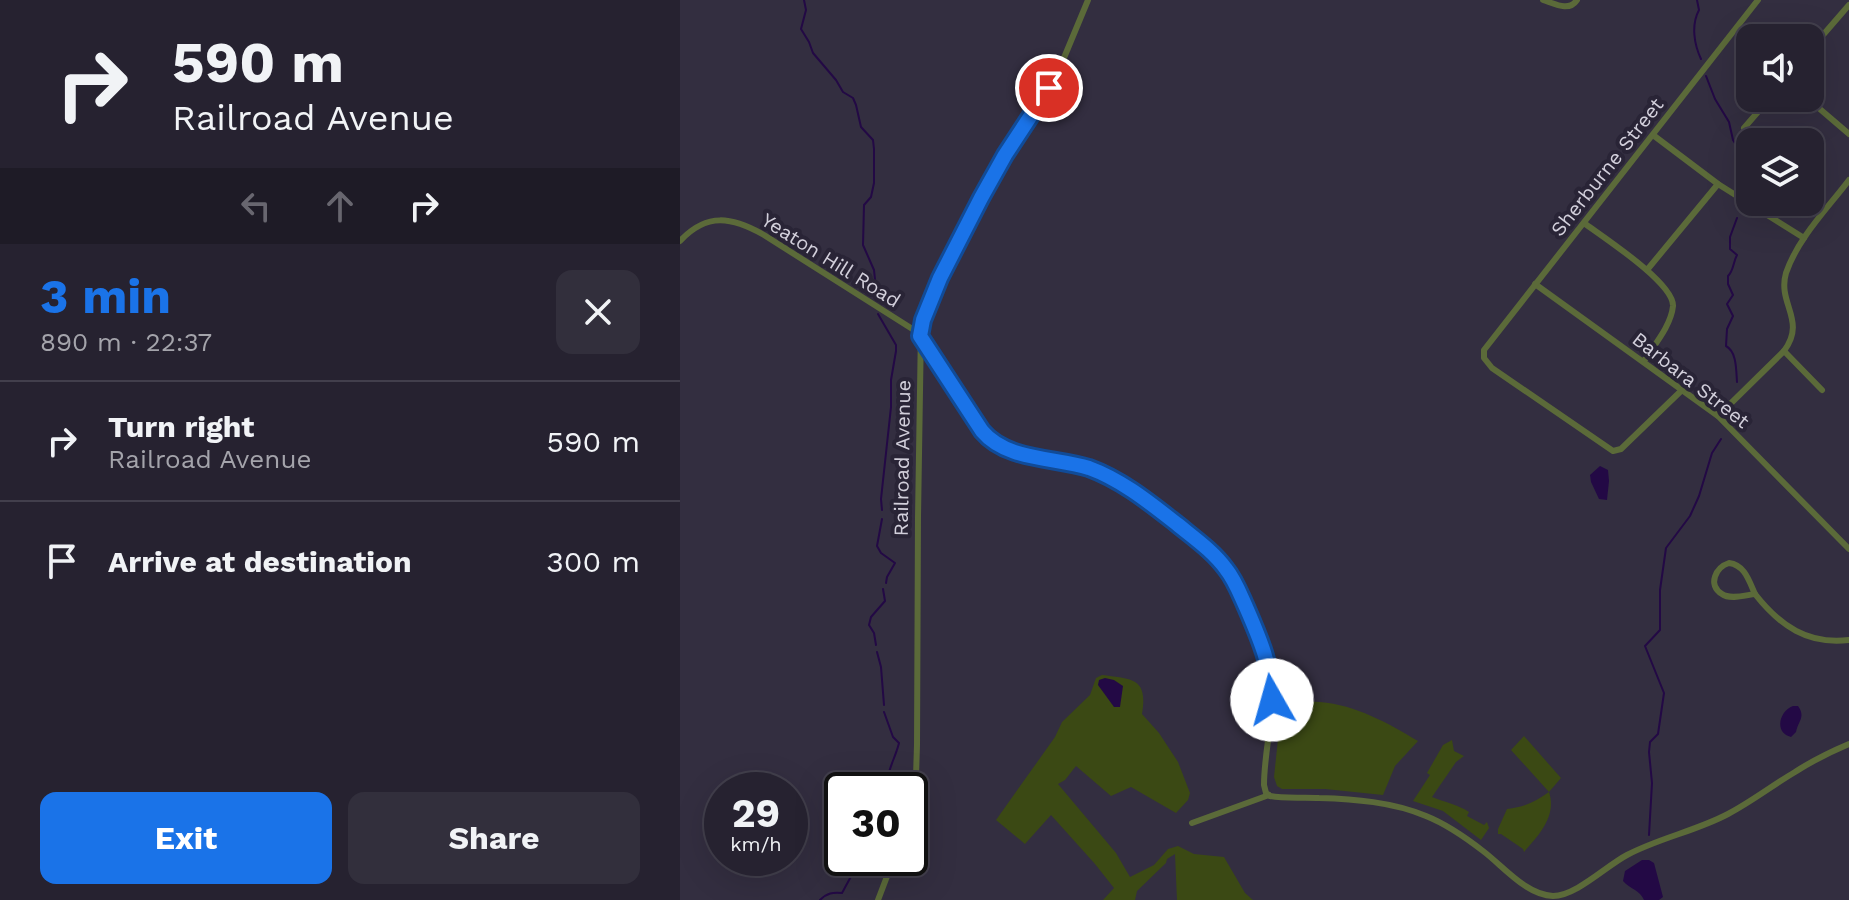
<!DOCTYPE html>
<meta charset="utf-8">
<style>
:root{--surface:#262230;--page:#322f3c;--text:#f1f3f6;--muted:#a4a4ab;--line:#423f4c;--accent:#1a73e8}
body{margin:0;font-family:"Work Sans",sans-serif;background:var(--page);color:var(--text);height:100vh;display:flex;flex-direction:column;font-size:30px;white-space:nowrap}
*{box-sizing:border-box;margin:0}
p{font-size:26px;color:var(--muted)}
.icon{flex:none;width:44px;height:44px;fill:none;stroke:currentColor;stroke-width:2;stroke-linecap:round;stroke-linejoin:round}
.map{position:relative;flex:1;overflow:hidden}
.panel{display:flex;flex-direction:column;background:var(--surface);width:680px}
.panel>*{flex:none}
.hud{background:#262230;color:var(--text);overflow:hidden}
.buttons{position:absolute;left:1056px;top:24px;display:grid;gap:16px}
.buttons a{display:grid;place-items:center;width:88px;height:88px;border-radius:16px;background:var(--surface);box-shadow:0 8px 32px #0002,0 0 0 2px var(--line);font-size:40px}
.speed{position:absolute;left:24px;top:772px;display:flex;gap:16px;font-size:40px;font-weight:700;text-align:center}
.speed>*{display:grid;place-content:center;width:104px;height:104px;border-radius:50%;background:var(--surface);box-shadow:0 8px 32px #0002,0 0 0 2px var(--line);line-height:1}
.speed small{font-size:20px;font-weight:400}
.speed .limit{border:4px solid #111;border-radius:12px;background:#fff;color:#111}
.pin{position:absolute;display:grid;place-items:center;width:68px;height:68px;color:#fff;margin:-34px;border:4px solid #fff;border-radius:50%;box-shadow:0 2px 8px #0007}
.me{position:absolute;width:88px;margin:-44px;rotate:353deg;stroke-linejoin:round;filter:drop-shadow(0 0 6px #0008)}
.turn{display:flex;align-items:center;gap:28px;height:168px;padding:0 40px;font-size:36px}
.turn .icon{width:104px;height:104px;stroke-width:2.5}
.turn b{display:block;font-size:56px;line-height:68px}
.lanes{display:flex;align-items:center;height:76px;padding:0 40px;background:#0003;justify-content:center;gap:40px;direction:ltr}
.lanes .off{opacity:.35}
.round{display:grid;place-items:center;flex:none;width:84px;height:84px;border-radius:16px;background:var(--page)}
.summary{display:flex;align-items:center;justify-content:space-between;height:136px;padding:0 40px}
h1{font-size:48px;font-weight:700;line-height:60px;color:var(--accent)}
.action{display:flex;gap:16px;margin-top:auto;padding:16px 40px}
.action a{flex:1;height:92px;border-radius:16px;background:var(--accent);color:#fff;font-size:32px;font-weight:700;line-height:92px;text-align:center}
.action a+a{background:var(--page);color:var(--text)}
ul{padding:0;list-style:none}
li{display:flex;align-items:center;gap:24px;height:120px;padding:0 40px;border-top:2px solid var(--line)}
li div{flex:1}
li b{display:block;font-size:30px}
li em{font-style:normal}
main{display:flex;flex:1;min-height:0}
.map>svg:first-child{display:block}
.green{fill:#3b4914}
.water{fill:#230945}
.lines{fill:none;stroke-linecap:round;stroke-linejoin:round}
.stream{stroke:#230945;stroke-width:2}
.minor{stroke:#5b6a39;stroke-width:6}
.route-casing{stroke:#114b97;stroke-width:20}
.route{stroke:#1a73e8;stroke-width:14}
.labels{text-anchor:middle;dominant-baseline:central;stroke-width:8;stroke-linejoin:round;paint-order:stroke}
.street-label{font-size:20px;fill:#d2cfdb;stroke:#292436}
</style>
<main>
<section class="panel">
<div class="hud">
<div class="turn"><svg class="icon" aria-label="right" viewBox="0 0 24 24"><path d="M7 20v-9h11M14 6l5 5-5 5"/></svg><div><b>590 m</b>Railroad Avenue</div></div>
<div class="lanes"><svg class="icon off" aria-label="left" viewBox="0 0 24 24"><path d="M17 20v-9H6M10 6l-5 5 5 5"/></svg><svg class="icon off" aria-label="ahead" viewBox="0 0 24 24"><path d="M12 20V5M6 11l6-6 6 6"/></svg><svg class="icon" aria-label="right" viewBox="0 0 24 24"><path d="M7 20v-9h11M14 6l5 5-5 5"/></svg></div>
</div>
<div class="summary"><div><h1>3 min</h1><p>890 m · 22:37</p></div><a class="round"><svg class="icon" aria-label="close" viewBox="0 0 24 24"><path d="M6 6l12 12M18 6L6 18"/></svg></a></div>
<ul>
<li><svg class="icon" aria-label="right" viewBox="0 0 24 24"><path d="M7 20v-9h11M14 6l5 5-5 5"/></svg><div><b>Turn right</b><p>Railroad Avenue</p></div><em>590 m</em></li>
<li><svg class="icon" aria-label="arrive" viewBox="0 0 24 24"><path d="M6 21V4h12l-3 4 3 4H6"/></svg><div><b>Arrive at destination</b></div><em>300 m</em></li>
</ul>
<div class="action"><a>Exit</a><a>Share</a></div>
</section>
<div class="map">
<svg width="1169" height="900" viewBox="0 0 1169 900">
<rect width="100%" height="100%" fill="#332e40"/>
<g class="green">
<path d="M 422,675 C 453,679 468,678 462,714 L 479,733 L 498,762 L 510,793 L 508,800 L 496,813 L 451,787 L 431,796 L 396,766 L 385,780 L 378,784 L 436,853 L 450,877 L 474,865 L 488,849 L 498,846 L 514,854 L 544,857 L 565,893 L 573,900 L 497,900 L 495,854 L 487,859 L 486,863 L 457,891 L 455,900 L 423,900 L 434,888 L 415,864 L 371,815 L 345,844 L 316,820 L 375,737 L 382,722 L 410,695 L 416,678 Z"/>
<path d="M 602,701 C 615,702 627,701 640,702 C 676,705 708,723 738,741 L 715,766 L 703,795 L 645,789 L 602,789 L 597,786 L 594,777 Z"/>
<path d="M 844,736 L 881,778 L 869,792 C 877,816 859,835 844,852 L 843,849 L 821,834 L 818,834 L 818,829 L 827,809 C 844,807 855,802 869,792 L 831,750 Z"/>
<path d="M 772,740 L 774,751 L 784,756 L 776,762 L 752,797 C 764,802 779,805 789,812 L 787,816 L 804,825 L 807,822 L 809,828 L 801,840 L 763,811 L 733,801 L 750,775 L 747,773 L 763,745 Z"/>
</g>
<g class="water">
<polygon points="920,466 928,470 929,481 927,500 919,499 911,482 910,475"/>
<polygon points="425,678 434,680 443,686 440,707 434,707 418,685 419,680"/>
<path d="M 1113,706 L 1118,706 C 1126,717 1118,721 1116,732 L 1111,737 C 1094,733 1099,711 1113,706 Z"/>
<path d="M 962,860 L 969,860 L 974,863 L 983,897 L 979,900 L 964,900 C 960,890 950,889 943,881 L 945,871 Z"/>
</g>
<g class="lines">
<g class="stream">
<polyline points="124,0 126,10 121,29 129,42 133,53 156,80 163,92 173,98 176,105 181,127 193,140 194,149 194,183 191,197 184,205 183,245 194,270 197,298"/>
<path d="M 1017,0 L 1019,10 C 1011,25 1014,44 1021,59"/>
<polyline points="1026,76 1035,99 1049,122 1053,140 1058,148 1070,156"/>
<polyline points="1066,186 1070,181"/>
<path d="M 1057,218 L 1050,237 L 1050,249 L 1057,255 C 1053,262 1054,270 1048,276 L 1048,284 L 1053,295 L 1047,304 L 1053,316 L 1047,329 L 1046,346 C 1057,352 1056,370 1057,382"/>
<polyline points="198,314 216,345 216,351 211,380 211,407 201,499 202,510"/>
<polyline points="1061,428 1064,420"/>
<polyline points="202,519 197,546 201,553 215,563 207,577 206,583"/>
<polyline points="196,645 194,633 189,625 191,617 205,601 203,589"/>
<polyline points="197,652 201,667 204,705"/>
<path d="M 204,712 L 213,737 L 219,743 C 216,756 208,769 207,782 L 212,786 L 211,790"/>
<polyline points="969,835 972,783 969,752 970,742 978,734 984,693 965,646 980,630 980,590 986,548 1010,516 1019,496 1032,453 1041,439"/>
<path d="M 140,900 C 147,893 153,892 162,893 L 181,858"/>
</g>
<g class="minor">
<path d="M 863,0 C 875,4 889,12 897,0"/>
<polyline points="1130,50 1169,5"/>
<polyline points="1127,98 1169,134"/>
<polyline points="1064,128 1090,98"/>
<polyline points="973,135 1038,184 1124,238"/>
<path d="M 904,223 C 923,237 994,283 993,306 C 991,326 974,345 964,361"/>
<path d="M 0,241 C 27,212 52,217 84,235 L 234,330 L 250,350 L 302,431 C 327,461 375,457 409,468 C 443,479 470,503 497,524 C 514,538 533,551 546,569 C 562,589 587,650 591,676 C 596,712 584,749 584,785 L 586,793 L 590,796 C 605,799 623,797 639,798 C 674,799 713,802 746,816 C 766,824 785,837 803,851 C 823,866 846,895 873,896 C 896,896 926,866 947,855 C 979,838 1016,831 1048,814 C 1071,802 1093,785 1115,772 C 1132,761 1150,752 1169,744"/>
<polyline points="967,270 1038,184"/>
<polyline points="855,284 1038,416 1169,549"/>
<polyline points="1104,351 1142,390"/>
<polyline points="1002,390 941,449 933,451 812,368 804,358 804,350 1078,0"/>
<path d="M 1038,416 L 1104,351 C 1127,320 1097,304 1106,273 C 1118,238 1147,209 1169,180"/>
<path d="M 1049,563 C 1065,565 1069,581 1075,594 C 1066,595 1050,600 1042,594 C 1027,585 1036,567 1049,563 Z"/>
<path d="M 1075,594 C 1100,626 1128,645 1169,640"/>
<polyline points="230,813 236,777 237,745 238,517 241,328 260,278 301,198 325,155 376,77 408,0"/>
<polyline points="512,823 589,795"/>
<polyline points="198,900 214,858"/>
</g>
</g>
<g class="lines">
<defs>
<path id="route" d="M 369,88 L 325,155 L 301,198 L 260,278 L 243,320 L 240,336 L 302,431 C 327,461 375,457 409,468 C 442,480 470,503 497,524 C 514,538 533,551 546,569 C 555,580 560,594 566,607 C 579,637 592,666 592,700"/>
</defs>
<use href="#route" class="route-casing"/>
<use href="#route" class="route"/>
</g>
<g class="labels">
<g class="street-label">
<text transform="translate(927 167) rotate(-52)">Sherburne Street</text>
<text transform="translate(151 260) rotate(32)">Yeaton Hill Road</text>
<text transform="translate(1011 380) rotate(38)">Barbara Street</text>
<text transform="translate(222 458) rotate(-89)">Railroad Avenue</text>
</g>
</g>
</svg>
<div class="buttons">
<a><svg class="icon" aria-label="sound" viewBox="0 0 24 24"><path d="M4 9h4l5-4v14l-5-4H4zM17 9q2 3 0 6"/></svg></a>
<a><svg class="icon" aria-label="layers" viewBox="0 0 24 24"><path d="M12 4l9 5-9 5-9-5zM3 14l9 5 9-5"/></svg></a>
</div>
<div class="speed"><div>29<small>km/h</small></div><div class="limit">30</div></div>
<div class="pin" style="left:369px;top:88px;background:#d93025"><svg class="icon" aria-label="arrive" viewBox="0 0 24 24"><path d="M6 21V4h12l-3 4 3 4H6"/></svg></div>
<svg class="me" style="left:592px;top:700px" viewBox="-20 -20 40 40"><circle r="19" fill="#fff"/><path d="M0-13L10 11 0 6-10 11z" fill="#1a73e8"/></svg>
</div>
</main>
